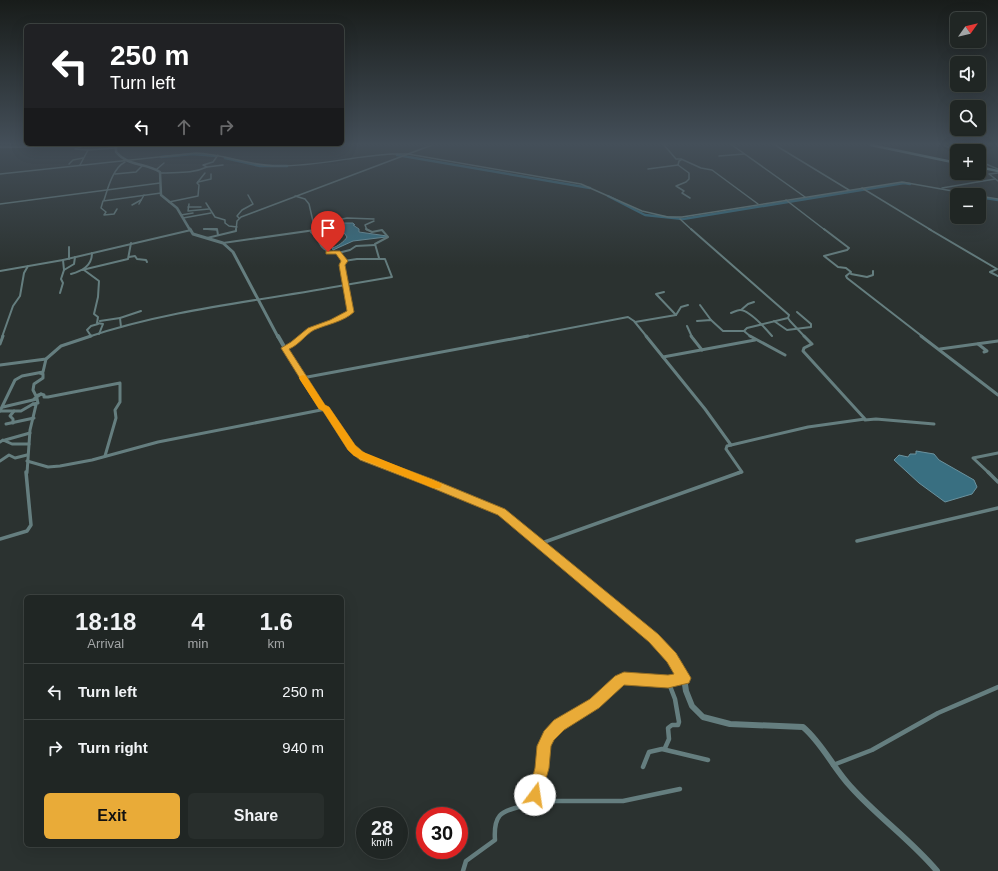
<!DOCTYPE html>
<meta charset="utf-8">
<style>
:root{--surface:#202624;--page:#282e2c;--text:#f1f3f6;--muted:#a2a5a6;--line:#3d4341;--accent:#e9ab38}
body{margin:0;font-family:Arial,sans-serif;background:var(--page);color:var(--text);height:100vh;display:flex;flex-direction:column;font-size:15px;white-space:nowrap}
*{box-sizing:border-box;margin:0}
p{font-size:13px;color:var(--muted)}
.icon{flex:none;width:22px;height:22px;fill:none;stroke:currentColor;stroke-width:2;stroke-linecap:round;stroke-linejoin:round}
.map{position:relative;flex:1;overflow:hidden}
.side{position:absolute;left:24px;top:595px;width:320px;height:252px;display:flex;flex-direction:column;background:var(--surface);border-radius:6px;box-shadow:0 4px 16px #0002,0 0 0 1px var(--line)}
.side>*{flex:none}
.guide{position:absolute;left:24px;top:24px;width:320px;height:122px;border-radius:6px;box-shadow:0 4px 16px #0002,0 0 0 1px var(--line);background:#202124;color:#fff;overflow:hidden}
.needle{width:26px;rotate:56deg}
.fabs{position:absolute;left:950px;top:12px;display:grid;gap:8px}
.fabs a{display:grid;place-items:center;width:36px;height:36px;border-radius:6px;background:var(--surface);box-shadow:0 4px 16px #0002,0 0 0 1px var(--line);font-size:20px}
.speed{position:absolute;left:356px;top:807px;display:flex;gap:8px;font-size:20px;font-weight:700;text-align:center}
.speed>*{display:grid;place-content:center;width:52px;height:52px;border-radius:50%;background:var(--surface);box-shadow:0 4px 16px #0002,0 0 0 1px var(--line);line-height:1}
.speed small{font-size:10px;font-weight:400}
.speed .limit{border:6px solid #d22;background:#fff;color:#111}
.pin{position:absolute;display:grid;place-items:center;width:34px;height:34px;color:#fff;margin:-41px -17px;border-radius:50% 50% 50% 0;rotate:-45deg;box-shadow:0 0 4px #0007}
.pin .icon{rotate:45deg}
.me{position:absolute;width:44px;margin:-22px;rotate:14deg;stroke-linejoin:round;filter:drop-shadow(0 0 3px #0008)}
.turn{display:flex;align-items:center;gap:14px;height:84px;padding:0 20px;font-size:18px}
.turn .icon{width:52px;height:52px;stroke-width:2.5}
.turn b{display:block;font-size:28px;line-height:34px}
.lanes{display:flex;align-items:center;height:38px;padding:0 20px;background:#0003;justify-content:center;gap:20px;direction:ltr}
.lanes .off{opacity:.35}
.eta{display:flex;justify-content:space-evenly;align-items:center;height:68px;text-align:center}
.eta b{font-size:24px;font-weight:700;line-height:28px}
.action{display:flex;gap:8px;margin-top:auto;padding:8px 20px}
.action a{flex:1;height:46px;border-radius:6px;background:var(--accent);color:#111;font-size:16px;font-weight:700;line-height:46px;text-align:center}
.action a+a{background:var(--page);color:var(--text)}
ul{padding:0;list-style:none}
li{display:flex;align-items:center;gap:12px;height:56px;padding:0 20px;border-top:1px solid var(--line)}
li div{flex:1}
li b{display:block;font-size:15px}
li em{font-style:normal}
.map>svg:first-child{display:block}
.water{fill:#396f81;stroke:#6b929e}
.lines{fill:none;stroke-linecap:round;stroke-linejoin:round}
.canal{stroke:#396f81;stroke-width:2.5}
.minor-far4{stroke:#657e7f;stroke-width:1.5}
.minor-far3{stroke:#657e7f;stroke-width:2}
.minor-far2{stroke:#657e7f;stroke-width:3}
.minor-far1{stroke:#657e7f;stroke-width:3.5}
.minor{stroke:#657e7f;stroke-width:4.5}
.tertiary-far4{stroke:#657e7f;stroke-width:2.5}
.tertiary-far3{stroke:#657e7f;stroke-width:3}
.tertiary-far2{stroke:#657e7f;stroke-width:4}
.tertiary-far1{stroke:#657e7f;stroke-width:5}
.tertiary{stroke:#657e7f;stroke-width:6}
.secondary{stroke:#81a9ab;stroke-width:2.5}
.route{fill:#e9ab38;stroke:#976f24}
.slow{fill:#f59e0b}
</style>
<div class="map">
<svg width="998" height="871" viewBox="0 0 998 871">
<rect width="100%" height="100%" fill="#2b3230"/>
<g class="water">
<path d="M 344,223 L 353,223 L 355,225 L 353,225 L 359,229 L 359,232 L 387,236 L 386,237 L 353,241 L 333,250 L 332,248 C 337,247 345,241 347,237 L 340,227 Z"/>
<polygon points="916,451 934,454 939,460 974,480 977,487 972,494 945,502 919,483 894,460 899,455 908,457 910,454 916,454"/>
</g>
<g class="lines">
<g class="canal">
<polyline points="397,155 590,188"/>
<polyline points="161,157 193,154 216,156"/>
<polyline points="225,158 260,166 287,166"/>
<polyline points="608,196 645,215 683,219 904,183 910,184"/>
<polyline points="979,197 998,200"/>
</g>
<g class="minor-far4">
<polyline points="664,145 676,159 681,159 701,168 712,170 758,204"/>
<polyline points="732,145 805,197"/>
<polyline points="775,145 849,190"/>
<polyline points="943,145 957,151"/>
<polyline points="81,147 75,149 88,150"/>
<polyline points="719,156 744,154"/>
<polyline points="681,160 679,161 678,165 689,173 689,179 686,182 676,186 684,191 682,193 690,198"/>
<polyline points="979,161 998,169"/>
<polyline points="69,164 73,160 83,158"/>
<polyline points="80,165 88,150 116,148"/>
<polyline points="207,167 223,165"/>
<polyline points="157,169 164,163"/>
<polyline points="648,169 678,165"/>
<path d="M 161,173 C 177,172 192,174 207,167 L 203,165 L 213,162 L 218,155"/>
<polyline points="998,173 989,174 998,181"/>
<path d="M 0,174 L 196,153 C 223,154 248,165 275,166 C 314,167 353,156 392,154 L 408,154 L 581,184 L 642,211 L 668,217 L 682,217 L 902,182 L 975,195"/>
<polyline points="115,174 136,172 142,166"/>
<polyline points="198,182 211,179 211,174"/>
<polyline points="862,188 931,230"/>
<polyline points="942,188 995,179"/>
<polyline points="295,196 305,199 309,204 315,230"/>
<polyline points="979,196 998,199"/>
<path d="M 104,200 C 108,188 113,168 125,162"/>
<polyline points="786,200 825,230"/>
<polyline points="169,202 198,196 199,185 197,183 205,173"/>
<polyline points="206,203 215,217 225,220 225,223 229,226 237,227"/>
<polyline points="0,204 160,183"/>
<polyline points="139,204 144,195"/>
<polyline points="189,204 188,211 209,209"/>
<polyline points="132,205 141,200"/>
<polyline points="188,207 201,207"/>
<polyline points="117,209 114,214 104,215 106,212 101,208 103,201 161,193"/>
<polyline points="181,215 193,213"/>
<polyline points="183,218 211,213"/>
<polyline points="239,218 237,216 242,210 253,204 248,195"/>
<polyline points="680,219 692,230"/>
<polyline points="315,225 347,218 374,219"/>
<polyline points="204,229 217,230"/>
<polyline points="236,230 237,221 241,217 432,145"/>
<polyline points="367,230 365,225 374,221"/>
</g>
<g class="minor-far3">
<polyline points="204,229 217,229 218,235"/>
<polyline points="366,229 372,232 382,230 388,237 375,244 379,258"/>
<polyline points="691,229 789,315 788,318 790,321 805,337"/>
<polyline points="824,229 849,248 847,250 824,256 838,267 846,268 851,272 846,276 847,278 923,337"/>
<polyline points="929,229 997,269 990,272 998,276"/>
<polyline points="207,238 236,231 236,229"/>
<polyline points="223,243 315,230 315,229"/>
<polyline points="69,247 69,259"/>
<polyline points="338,253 350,250 356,246 375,245"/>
<polyline points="129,257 135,256 137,259 146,260 147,262"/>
<polyline points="64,270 74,264 75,257"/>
<polyline points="82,270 128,259 131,243"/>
<polyline points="84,270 99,281 98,297 94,314 98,317 97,323 103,324 99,334"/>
<polyline points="0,271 63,260 191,230"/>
<path d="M 71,274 C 82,271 92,266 92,253"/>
<polyline points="851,274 867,277 873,275 873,271"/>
<polyline points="664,292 656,294 676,315"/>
<polyline points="60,293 63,283 61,279 64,270 63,260"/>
<polyline points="700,305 711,320"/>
<polyline points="741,310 748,304 754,302"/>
<path d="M 731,313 C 734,312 737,310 740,310 C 749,310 766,329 772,336"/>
<polyline points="120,318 141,311"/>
<polyline points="100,321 120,318 121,327"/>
<polyline points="697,321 711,320 723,331 744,331"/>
<polyline points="774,321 787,330 811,327 811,324 797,312"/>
<polyline points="635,322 676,315 681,307 688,305"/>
<polyline points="687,326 692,337"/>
<polyline points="91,336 87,330 91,326 98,324"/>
<polyline points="2,337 13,306 20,296 24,273 28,266"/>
<path d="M 88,337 C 171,309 260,301 345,285 L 342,265 L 344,261 L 338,253 C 316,251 323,241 311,232"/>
<polyline points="302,337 310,329 327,324 350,312 345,285 392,277 385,259 357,259 344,261"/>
<polyline points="523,337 628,317 634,321 647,337"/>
<polyline points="751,337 744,331 747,328 788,318"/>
</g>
<g class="minor-far2">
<polyline points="646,336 705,409 731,445"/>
<polyline points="691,336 702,350"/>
<polyline points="750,336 785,355"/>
<polyline points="921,336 998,395"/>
<polyline points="0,344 3,336"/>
<polyline points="978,344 987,351 984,352"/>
<polyline points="285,348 294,344 303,336"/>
<polyline points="940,349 998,341"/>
<polyline points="663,357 755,340"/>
<polyline points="0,365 46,359 61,346 91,336"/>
<polyline points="302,378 528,336"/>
<polyline points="41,394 44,395 44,397 48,397 120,383 120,402 115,410 116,418 105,456"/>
<polyline points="3,407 37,399 34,399 41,394 36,396 33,390 34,384 43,378 43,374 40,373"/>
<polyline points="0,411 15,380 22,376 43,372 46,359"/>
<polyline points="0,411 21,411 33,404"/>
<polyline points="865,420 876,419 934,424"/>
<polyline points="13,423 13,419 10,416 14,411"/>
<polyline points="6,424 34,418"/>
<polyline points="5,440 30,433"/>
<polyline points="0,442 3,440 12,444 29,444"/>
<polyline points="0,461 9,455 15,458 27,455"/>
<polyline points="27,461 48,467 60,466 92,460 158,442 326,409"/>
<polyline points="27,473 30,430 36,405 33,404 38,403 37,399"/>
<polyline points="738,473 742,472 726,449 727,446 808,427 865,419 803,351 804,348 812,344 804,336"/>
<polyline points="989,473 973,458 998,453"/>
</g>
<g class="minor-far1">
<polyline points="988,472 998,482"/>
<polyline points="0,539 27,531 31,525 26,472"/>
<polyline points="857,541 998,508"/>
<polyline points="539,544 741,472"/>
</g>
<g class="minor">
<polyline points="665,748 669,739 668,728 672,725 678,725 679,722 675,699 668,681"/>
<polyline points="833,765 872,750 938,713 998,687"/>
<polyline points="643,767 649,752 662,749 708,760"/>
<polyline points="530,801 623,801 680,789"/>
<path d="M 463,871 L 466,861 L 495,840 C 492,798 520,817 535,796 C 545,781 540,759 545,743 C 548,736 552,730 558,726 C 573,713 591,707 606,693 C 612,688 616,681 624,678 L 668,681 L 684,678"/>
</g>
<g class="tertiary-far4">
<path d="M 116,145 L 116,152 C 129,167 144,162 160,172 L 161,195 L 177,208 L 190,230"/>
<polyline points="0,147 163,145"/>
</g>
<polyline class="tertiary-far3" points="190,229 193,234 223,243 233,252 278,337"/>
<polyline class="tertiary-far2" points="278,336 302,378 354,451 364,457 407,473"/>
<polyline class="tertiary-far1" points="404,472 502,512 654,638 663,648"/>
<path class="tertiary" d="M 662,647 L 676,664 L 684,678 L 686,691 L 692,706 L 703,717 L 730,724 L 803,727 C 823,744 833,768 851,787 C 878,817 911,840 937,871"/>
<g class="secondary">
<polyline points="871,145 957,163"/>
<polyline points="979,167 998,171"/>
</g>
</g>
<linearGradient id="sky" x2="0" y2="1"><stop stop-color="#181c1a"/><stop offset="0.54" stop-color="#444f59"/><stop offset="1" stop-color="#444f59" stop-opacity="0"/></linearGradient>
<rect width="998" height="267" fill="url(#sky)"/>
<path class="route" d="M 326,251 L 340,251 L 348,261 L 345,265 L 354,312 C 343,322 328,324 314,330 C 305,335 299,345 289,349 L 325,405 L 329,407 L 355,445 L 367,455 L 432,479 L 505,509 L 658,634 L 676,653 L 691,678 L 689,683 L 668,688 L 624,685 L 599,708 L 564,730 L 554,740 L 551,746 L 549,768 L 540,800 L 535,802 L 530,800 L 528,795 L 535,768 L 537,746 L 544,731 L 554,720 L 590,699 L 615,676 L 624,672 L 668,675 L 674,674 L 667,662 L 649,642 L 498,515 L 425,485 L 360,460 L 348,450 L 323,411 L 319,409 L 281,348 L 291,342 L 308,328 L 330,320 L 347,311 L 339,265 L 341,261 L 336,254 L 326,254 Z"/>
<polygon class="slow" points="303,375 306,376 325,405 329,407 355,445 361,451 440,483 442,485 440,488 433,488 354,456 348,450 323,411 319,409 300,380 299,378 300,376"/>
</svg>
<div class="fabs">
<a><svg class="needle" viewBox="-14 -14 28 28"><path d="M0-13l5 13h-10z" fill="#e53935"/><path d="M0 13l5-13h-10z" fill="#a2a5a6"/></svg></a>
<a><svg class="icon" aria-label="sound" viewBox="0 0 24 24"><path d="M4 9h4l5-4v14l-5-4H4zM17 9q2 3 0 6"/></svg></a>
<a><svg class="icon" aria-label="search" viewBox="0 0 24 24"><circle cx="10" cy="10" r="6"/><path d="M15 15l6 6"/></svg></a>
<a>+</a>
<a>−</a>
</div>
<div class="speed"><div>28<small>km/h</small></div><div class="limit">30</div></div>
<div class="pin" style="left:328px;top:252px;background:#d93025"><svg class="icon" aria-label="arrive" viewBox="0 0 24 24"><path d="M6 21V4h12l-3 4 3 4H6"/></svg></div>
<svg class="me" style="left:535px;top:795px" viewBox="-20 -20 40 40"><circle r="19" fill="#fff"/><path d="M0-13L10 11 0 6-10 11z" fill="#e9ab38"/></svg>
<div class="guide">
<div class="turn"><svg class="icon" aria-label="left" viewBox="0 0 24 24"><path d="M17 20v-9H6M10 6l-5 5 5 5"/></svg><div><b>250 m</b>Turn left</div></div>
<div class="lanes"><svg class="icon" aria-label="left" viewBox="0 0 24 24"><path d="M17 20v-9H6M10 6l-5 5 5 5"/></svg><svg class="icon off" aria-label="ahead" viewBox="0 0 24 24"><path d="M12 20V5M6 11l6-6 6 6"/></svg><svg class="icon off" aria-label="right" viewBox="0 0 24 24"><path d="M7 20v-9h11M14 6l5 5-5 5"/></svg></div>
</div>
<section class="side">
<div class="eta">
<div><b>18:18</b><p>Arrival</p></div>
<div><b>4</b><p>min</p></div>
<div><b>1.6</b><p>km</p></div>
</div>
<ul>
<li><svg class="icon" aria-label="left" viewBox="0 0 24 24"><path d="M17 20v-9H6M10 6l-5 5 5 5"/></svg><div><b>Turn left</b></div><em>250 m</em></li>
<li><svg class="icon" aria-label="right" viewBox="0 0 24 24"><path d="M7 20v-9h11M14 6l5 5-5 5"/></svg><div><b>Turn right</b></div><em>940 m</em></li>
</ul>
<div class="action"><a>Exit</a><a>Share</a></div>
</section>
</div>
